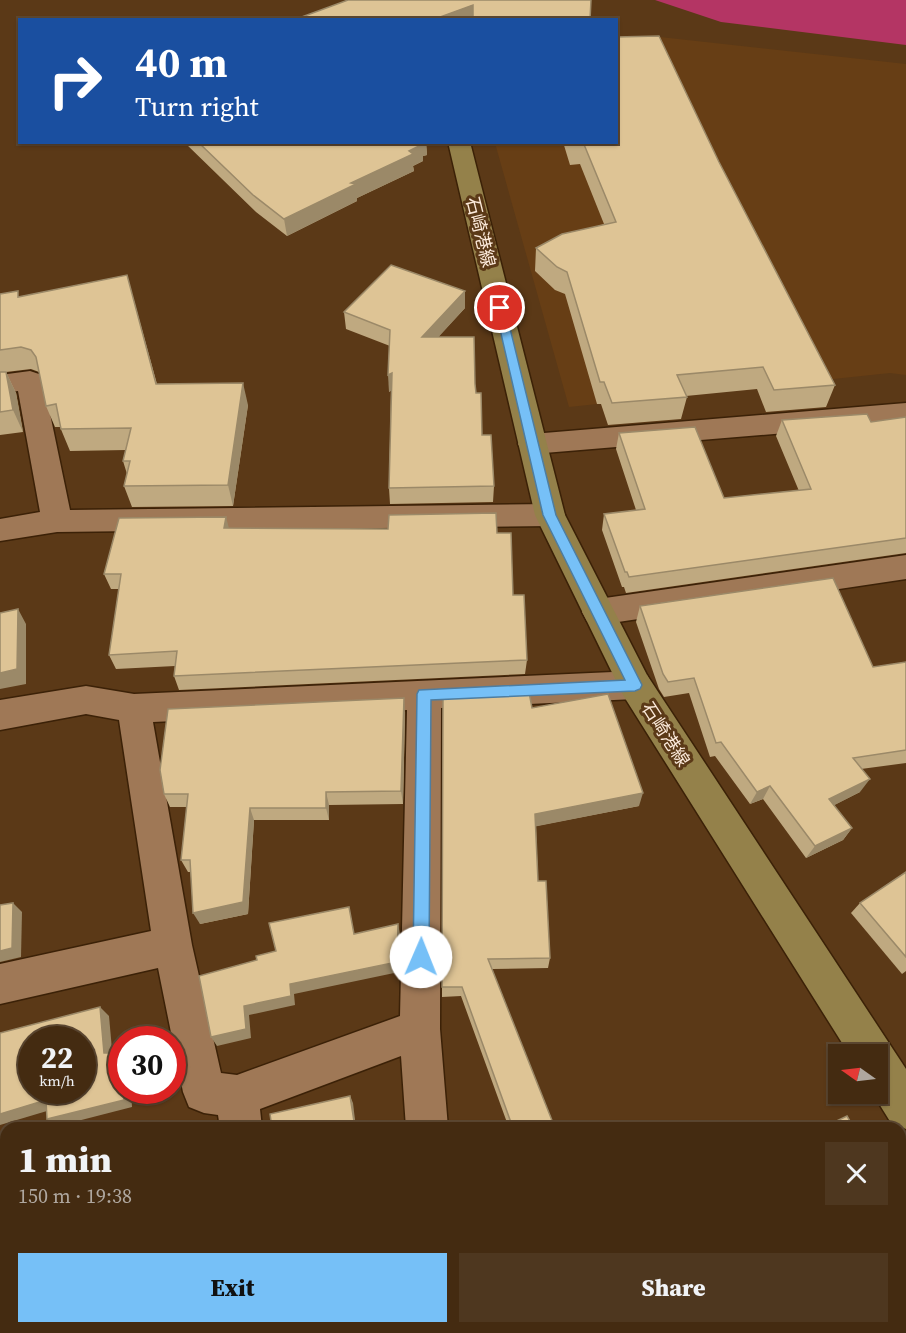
<!DOCTYPE html>
<meta charset="utf-8">
<style>
:root{--surface:#442b11;--page:#4e371f;--text:#f1f3f6;--muted:#afa79f;--line:#5c4731;--accent:#76c0f7}
body{margin:0;font-family:"Source Serif 4","Noto Sans JP",serif;background:var(--page);color:var(--text);height:100vh;display:flex;flex-direction:column;font-size:22px;white-space:nowrap}
*{box-sizing:border-box;margin:0}
p{font-size:20px;color:var(--muted)}
.icon{flex:none;width:33px;height:33px;fill:none;stroke:currentColor;stroke-width:2;stroke-linecap:round;stroke-linejoin:round}
.map{position:relative;flex:1;overflow:hidden}
.sheet{position:absolute;left:0px;top:1122px;width:906px;height:212px;display:flex;flex-direction:column;background:var(--surface);border-radius:18px 18px 0 0;box-shadow:0 2px 4px #0004,0 0 0 2px var(--line)}
.sheet>*{flex:none}
.banner{position:absolute;left:18px;top:18px;width:600px;height:126px;border-radius:0px;box-shadow:0 2px 4px #0004,0 0 0 2px var(--line);background:#1a4fa0;color:#fff;overflow:hidden}
.needle{width:39px;rotate:284deg}
.tools{position:absolute;left:828px;top:1044px;display:grid;gap:12px}
.tools a{display:grid;place-items:center;width:60px;height:60px;border-radius:0px;background:var(--surface);box-shadow:0 2px 4px #0004,0 0 0 2px var(--line);font-size:30px}
.speed{position:absolute;left:18px;top:1026px;display:flex;gap:12px;font-size:30px;font-weight:700;text-align:center}
.speed>*{display:grid;place-content:center;width:78px;height:78px;border-radius:50%;background:var(--surface);box-shadow:0 2px 4px #0004,0 0 0 2px var(--line);line-height:1}
.speed small{font-size:15px;font-weight:400}
.speed .limit{border:9px solid #d22;background:#fff;color:#111}
.pin{position:absolute;display:grid;place-items:center;width:51px;height:51px;color:#fff;margin:-26px;border:3px solid #fff;border-radius:50%;box-shadow:0 2px 6px #0007}
.me{position:absolute;width:66px;margin:-33px;rotate:1deg;stroke-linejoin:round;filter:drop-shadow(0 0 4px #0008)}
.turn{display:flex;align-items:center;gap:21px;height:126px;padding:0 18px;font-size:27px}
.turn .icon{width:78px;height:78px;stroke-width:2.5}
.turn b{display:block;font-size:42px;line-height:51px}
.round{display:grid;place-items:center;flex:none;width:63px;height:63px;border-radius:0px;background:var(--page)}
.head{display:flex;align-items:center;justify-content:space-between;height:102px;padding:0 18px}
h1{font-size:36px;font-weight:800;line-height:45px}
.action{display:flex;gap:12px;margin-top:auto;padding:12px 18px}
.action a{flex:1;height:69px;border-radius:0px;background:var(--accent);color:#111;font-size:24px;font-weight:800;line-height:69px;text-align:center}
.action a+a{background:var(--page);color:var(--text)}
.map>svg:first-child{display:block}
.built{fill:#673e15}
.forest{fill:#b43564}
.lines{fill:none;stroke-linecap:round;stroke-linejoin:round}
.minor-casing{stroke:#3b2107;stroke-width:3}
.secondary-casing{stroke:#3b2107;stroke-width:3}
.minor{fill:#9f7856;fill-rule:evenodd}
.secondary{fill:#94814a;fill-rule:evenodd}
.wall{fill:#bfa980}
.shaded-wall{fill:#9b8968}
.building{fill:#dec495;stroke:#9b8968;stroke-width:1.5;fill-rule:evenodd}
.route{fill:#76c0f7;stroke:#4d7da1;stroke-width:1.5}
.labels{text-anchor:middle;dominant-baseline:central;stroke-width:6;stroke-linejoin:round;paint-order:stroke}
.street-label{font-size:18px;fill:#fceadb;stroke:#5b3917}
</style>
<div class="map">
<svg width="906" height="1333" viewBox="0 0 906 1333">
<rect width="100%" height="100%" fill="#5b3917"/>
<polygon class="built" points="617,36 660,37 906,64 906,375 890,373 569,407 495,143 616,142"/>
<polygon class="forest" points="655,0 906,0 906,45 721,22"/>
<g class="lines">
<defs>
<g id="minor">
<polygon points="30,371 39,374 43,380 70,510 550,504 561,507 565,515 561,523 550,526 57,532 0,541 0,519 40,512 18,391 0,393 0,375"/>
<polygon points="906,403 906,423 532,454 522,451 518,444 522,437 532,434"/>
<polygon points="906,555 906,579 598,625 587,621 582,612 587,603 598,599"/>
<path d="M 635,671 L 647,675 L 652,685 L 647,695 L 635,699 L 441,708 L 440,1029 L 448,1128 L 406,1128 L 401,1056 L 260,1109 L 262,1128 L 220,1128 L 218,1115 L 204,1113 L 189,1107 L 183,1092 L 158,968 L 0,1004 L 0,964 L 151,931 L 119,720 L 86,714 L 0,730 L 0,700 L 86,686 L 134,694 ZM 407,710 L 400,1016 L 237,1075 L 221,1073 L 192,945 L 153,722 Z"/>
<polygon points="49,1328 114,1328 112,1333 46,1333"/>
<polygon points="486,1328 534,1328 537,1333 488,1333"/>
</g>
<polygon id="secondary" points="448,142 470,142 565,515 647,675 906,1069 906,1129 891,1123 873,1094 878,1094 878,1054 849,1054 623,695 535,515"/>
</defs>
<use href="#minor" class="minor-casing"/>
<use href="#secondary" class="secondary-casing"/>
<use href="#minor" class="minor"/>
<use href="#secondary" class="secondary"/>
</g>
<g class="wall">
<polygon points="184,142 426,142 427,155 423,156 423,161 413,166 414,171 357,198 357,201 287,236 256,212"/>
<polygon points="563,142 616,142 719,162 835,385 826,407 766,412 757,389 686,396 687,397 681,419 608,425 601,404 597,404 565,294 555,290 535,271 536,248 604,224 580,164 570,165"/>
<polygon points="0,294 20,297 133,297 157,384 248,405 233,506 132,507 124,486 127,474 123,461 126,450 70,451 60,427 55,427 46,406 39,372 31,369 6,372 16,393 23,432 0,435"/>
<polygon points="465,308 438,337 475,384 482,435 494,486 493,502 390,504 389,488 391,390 389,392 390,346 346,329 344,312"/>
<polygon points="906,417 906,553 626,593 624,587 622,587 602,530 604,514 636,510 616,449 619,433 724,498 799,491 776,436 782,420 871,422"/>
<polygon points="229,528 497,533 513,595 527,660 525,674 179,690 174,676 175,666 116,669 109,655 119,589 111,589 104,574"/>
<polygon points="640,606 873,667 906,662 906,763 861,769 860,792 834,805 852,828 843,840 806,858 763,799 750,804 715,756 710,757 689,693 664,697 659,689 636,622"/>
<polygon points="443,696 532,708 639,806 536,826 538,881 550,958 548,968 492,969 555,1128 509,1128 461,996 442,997"/>
<polygon points="405,712 403,804 329,805 329,820 254,820 248,914 200,924 191,872 188,872 181,860 187,807 170,807 164,794"/>
<polygon points="906,872 906,971 902,974 851,913 860,903"/>
</g>
<g class="shaded-wall">
<polygon points="473,5 473,20 432,20"/>
<polygon points="418,142 426,142 427,155 423,156 423,161 413,166 414,171 357,198 357,201 287,236 284,219 409,151"/>
<polygon points="465,291 465,308 423,354 422,337"/>
<polygon points="6,372 16,393 23,432 13,410"/>
<polygon points="392,373 393,390 389,392 388,375"/>
<polygon points="243,383 248,405 233,506 228,485"/>
<polygon points="226,517 230,532 224,528"/>
<polygon points="18,609 26,624 26,684 0,689 0,673"/>
<polygon points="404,698 405,712 403,804 401,791"/>
<polygon points="870,779 860,792 821,812 829,799"/>
<polygon points="770,786 763,799 750,804 757,792"/>
<polygon points="326,792 329,805 329,820 326,808"/>
<polygon points="643,793 639,806 533,827 535,814"/>
<polygon points="250,808 254,820 248,914 200,924 193,913"/>
<polygon points="852,828 843,840 806,858 815,846"/>
<polygon points="13,903 22,912 21,957 0,962 0,951"/>
<polygon points="398,924 400,934 399,972 294,994 295,1005 249,1015 251,1038 217,1046 211,1037 244,1006 290,984"/>
<polygon points="100,1007 109,1016 113,1061 104,1053"/>
<polygon points="123,1090 131,1090 132,1107 58,1126 47,1119"/>
<polygon points="350,1096 353,1103 356,1128 355,1128"/>
<polygon points="46,1100 57,1108 0,1125 0,1114"/>
</g>
<g class="building">
<polygon points="348,0 591,0 590,20 473,20 473,5 432,20 302,20 299,18"/>
<polygon points="659,36 719,162 835,385 774,390 763,367 677,375 687,397 612,403 604,382 600,382 567,272 557,267 536,248 562,234 616,222 583,142 616,142 616,37"/>
<polygon points="198,142 420,142 423,144 409,151 413,154 351,183 356,184 284,219 253,195"/>
<polygon points="391,265 465,291 422,337 474,337 475,384 476,393 481,393 482,435 491,435 494,486 389,488 392,373 388,375 390,330 344,312"/>
<polygon points="127,275 156,384 243,383 228,485 124,486 130,461 123,461 131,428 61,429 56,404 46,406 36,357 31,350 21,347 0,350 0,294 18,291 18,297"/>
<polygon points="0,372 6,372 13,410 0,412"/>
<polygon points="867,414 871,422 906,417 906,538 629,577 627,572 625,572 604,514 645,509 619,433 695,427 724,498 811,489 782,420"/>
<polygon points="496,513 497,533 511,533 513,595 524,595 527,660 174,676 177,651 109,655 121,574 104,574 119,518 226,517 224,528 388,529 389,515"/>
<polygon points="833,578 873,667 906,662 906,750 853,758 870,779 829,799 852,828 815,846 770,786 757,792 721,742 716,743 694,678 668,682 663,674 640,606"/>
<polygon points="18,609 17,669 0,673 0,613"/>
<polygon points="529,692 532,708 608,694 643,793 535,814 538,881 546,881 550,958 488,959 555,1128 513,1128 462,987 442,987 443,696"/>
<polygon points="404,698 401,791 326,792 326,808 250,808 243,902 193,913 190,860 181,860 188,794 164,794 160,770 168,709"/>
<polygon points="906,872 906,957 860,903"/>
<polygon points="13,903 12,948 0,951 0,905"/>
<polygon points="349,907 354,934 398,924 397,962 290,984 291,996 244,1006 246,1029 211,1037 199,976 257,960 256,956 276,951 269,923"/>
<path d="M 100,1007 L 104,1053 L 121,1053 L 122,1090 L 123,1090 L 124,1100 L 47,1119 L 46,1100 L 0,1114 L 0,1033 ZM 32,1040 L 82,1040 L 82,1090 L 32,1090 Z"/>
<polygon points="350,1096 355,1128 259,1128 259,1123 271,1121 270,1114"/>
<polygon points="847,1116 854,1128 822,1128"/>
<polygon points="323,1328 421,1328 424,1333 325,1333"/>
</g>
<polygon class="route" points="500,304 505,308 556,515 642,685 640,689 635,691 431,700 429,957 426,963 421,965 415,963 413,957 417,694 419,690 625,680 543,515 495,308"/>
<g class="labels">
<g class="street-label">
<text transform="translate(481 232) rotate(76)">石崎港線</text>
<text transform="translate(666 734) rotate(57)">石崎港線</text>
</g>
</g>
</svg>
<div class="tools">
<a><svg class="needle" viewBox="-14 -14 28 28"><path d="M0-13l5 13h-10z" fill="#e53935"/><path d="M0 13l5-13h-10z" fill="#afa79f"/></svg></a>
</div>
<div class="speed"><div>22<small>km/h</small></div><div class="limit">30</div></div>
<div class="pin" style="left:500px;top:308px;background:#d93025"><svg class="icon" aria-label="arrive" viewBox="0 0 24 24"><path d="M6 21V4h12l-3 4 3 4H6"/></svg></div>
<svg class="me" style="left:421px;top:957px" viewBox="-20 -20 40 40"><circle r="19" fill="#fff"/><path d="M0-13L10 11 0 6-10 11z" fill="#76c0f7"/></svg>
<div class="banner">
<div class="turn"><svg class="icon" aria-label="right" viewBox="0 0 24 24"><path d="M7 20v-9h11M14 6l5 5-5 5"/></svg><div><b>40 m</b>Turn right</div></div>
</div>
<section class="sheet">
<div class="head"><div><h1>1 min</h1><p>150 m · 19:38</p></div><a class="round"><svg class="icon" aria-label="close" viewBox="0 0 24 24"><path d="M6 6l12 12M18 6L6 18"/></svg></a></div>
<div class="action"><a>Exit</a><a>Share</a></div>
</section>
</div>
